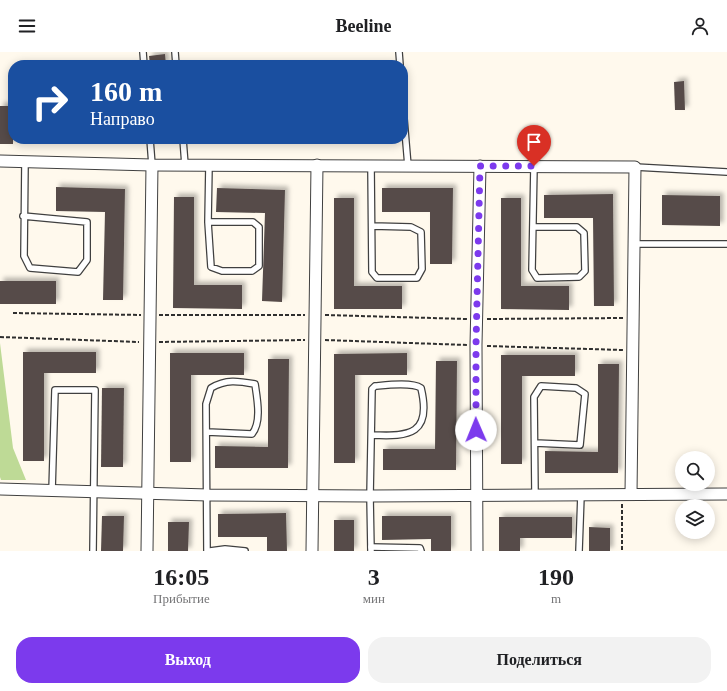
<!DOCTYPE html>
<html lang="ru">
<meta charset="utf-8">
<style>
:root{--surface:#fff;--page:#f2f2f2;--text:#202124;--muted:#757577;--accent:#7c3aed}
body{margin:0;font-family:Georgia,serif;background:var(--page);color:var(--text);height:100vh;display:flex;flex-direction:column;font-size:15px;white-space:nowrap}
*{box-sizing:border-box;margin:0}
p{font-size:13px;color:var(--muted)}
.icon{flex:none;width:22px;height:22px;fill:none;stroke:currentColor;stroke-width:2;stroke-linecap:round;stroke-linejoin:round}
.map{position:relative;height:499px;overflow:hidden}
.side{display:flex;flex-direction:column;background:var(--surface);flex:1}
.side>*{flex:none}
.hud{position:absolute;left:8px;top:8px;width:400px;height:84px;border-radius:16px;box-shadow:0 2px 10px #0003;background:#1a4fa0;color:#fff;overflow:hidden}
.fabs{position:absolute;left:675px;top:399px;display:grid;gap:8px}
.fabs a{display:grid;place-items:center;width:40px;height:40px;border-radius:50%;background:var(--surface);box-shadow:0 2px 10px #0003;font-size:20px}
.pin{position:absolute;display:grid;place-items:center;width:34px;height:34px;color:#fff;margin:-41px -17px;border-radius:50% 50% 50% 0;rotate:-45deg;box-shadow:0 0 4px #0007}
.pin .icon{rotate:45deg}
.me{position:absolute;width:44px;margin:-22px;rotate:359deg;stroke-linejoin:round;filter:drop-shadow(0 0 3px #0008)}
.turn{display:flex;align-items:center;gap:14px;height:84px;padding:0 16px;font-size:18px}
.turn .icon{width:52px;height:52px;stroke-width:2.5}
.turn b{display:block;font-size:28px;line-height:34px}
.eta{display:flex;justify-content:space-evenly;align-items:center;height:68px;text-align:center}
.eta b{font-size:24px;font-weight:700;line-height:28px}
.button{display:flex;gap:8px;margin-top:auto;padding:8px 16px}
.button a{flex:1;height:46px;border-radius:16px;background:var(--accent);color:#fff;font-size:16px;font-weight:700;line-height:46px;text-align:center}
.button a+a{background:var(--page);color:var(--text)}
header{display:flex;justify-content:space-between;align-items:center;height:52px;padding:0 16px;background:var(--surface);font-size:18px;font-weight:700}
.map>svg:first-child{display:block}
.forest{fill:#beda96}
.building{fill:#564c49;filter:url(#shadow)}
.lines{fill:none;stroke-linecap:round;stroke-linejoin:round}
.lane-casing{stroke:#404040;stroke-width:8}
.street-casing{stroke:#404040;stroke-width:13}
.path{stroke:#2f2f2f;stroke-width:2;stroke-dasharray:4 2;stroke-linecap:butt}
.lane{stroke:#fff;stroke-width:5.5}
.street{stroke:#fff;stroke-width:11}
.route{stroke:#7c3aed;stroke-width:7;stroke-dasharray:0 12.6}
</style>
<header><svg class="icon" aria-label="menu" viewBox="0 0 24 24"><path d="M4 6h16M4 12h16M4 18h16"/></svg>Beeline<svg class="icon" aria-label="person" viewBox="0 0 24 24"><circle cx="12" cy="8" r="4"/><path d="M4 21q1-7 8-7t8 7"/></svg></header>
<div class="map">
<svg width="727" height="499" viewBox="0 0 727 499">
<defs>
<filter id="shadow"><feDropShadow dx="3.5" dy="-3.5" stdDeviation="2" flood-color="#0004"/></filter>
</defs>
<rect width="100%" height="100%" fill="#fff9ed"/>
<polygon class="forest" points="0,291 13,396 26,428 1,428 0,425"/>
<g class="building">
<polygon points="165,2 166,13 150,13 149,4"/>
<polygon points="684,29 685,58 675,58 674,30"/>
<rect x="0" y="54" width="13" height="38"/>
<polygon points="56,135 125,137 123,248 103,248 105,160 56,159"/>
<polygon points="217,136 285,138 282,250 262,249 265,161 216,160"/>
<polygon points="382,136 453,136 452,212 430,212 430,160 382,160"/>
<polygon points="613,142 614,254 594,254 593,166 544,166 544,143"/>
<polygon points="662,143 720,144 720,174 662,173"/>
<polygon points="174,145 194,145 194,233 242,233 242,257 173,256"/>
<polygon points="334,146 354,146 354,234 402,234 402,257 334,257"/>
<polygon points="501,146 521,146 521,234 569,234 569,258 501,257"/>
<rect x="0" y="229" width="56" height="23"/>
<polygon points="23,300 96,300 96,321 44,321 44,409 23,409"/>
<polygon points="170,301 244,301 244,323 191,323 191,410 170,410"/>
<polygon points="407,301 407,323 355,323 355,411 334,411 334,302"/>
<polygon points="501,303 575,303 575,324 522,324 522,412 501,412"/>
<polygon points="268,307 289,307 288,416 215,416 215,394 268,395"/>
<polygon points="436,309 457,309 456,418 383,418 383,397 435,397"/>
<polygon points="598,312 619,312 618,421 545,421 545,399 598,400"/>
<polygon points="102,336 124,336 123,415 101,415"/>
<polygon points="286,461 287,499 267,499 267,485 218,485 218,462"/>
<polygon points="102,464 124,464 123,499 101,499"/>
<polygon points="382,464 451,464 451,499 431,499 431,487 382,488"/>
<polygon points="499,465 572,465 572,486 520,486 520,499 499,499"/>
<rect x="334" y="468" width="20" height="31"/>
<polygon points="168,470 189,470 188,499 168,499"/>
<polygon points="589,475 610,476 610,499 589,499"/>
</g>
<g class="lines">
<defs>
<g id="lane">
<polyline points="143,0 144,13"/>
<polyline points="175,0 176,13"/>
<polyline points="399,0 400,13"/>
<polyline points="403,55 408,114"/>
<polyline points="150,87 152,113"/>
<polyline points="183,87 185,113"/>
<polyline points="371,114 372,220 377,226 417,226 422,217 421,180 411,175 372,174"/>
<polyline points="635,115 727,120"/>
<polyline points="23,164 87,170 87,208 78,220 30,216 24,204 25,109"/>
<polyline points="208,170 253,170 259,175 259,214 252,219 222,219 211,215 208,170 209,113"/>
<polyline points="533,175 577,175 584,181 585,219 579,225 537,226 532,218 534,114"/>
<polyline points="633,192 727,192"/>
<path d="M 207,380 L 252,382 C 262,370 257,346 255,332 C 238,329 226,327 211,336 L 206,352 L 207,499"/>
<polyline points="535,391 580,393 585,342 576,336 541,334 534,345 535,443"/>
<polyline points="52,439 55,338 95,338 93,499"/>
<polyline points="371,495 420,496 421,499"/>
<polyline points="210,499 225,497 245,499"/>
<path d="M 371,499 L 370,444 L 372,337 L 375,334 C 387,333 412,330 421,336 C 432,382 410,385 372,383"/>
<polyline points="579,499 581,443"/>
</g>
<g id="street">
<polyline points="0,109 152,113 635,115 631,442"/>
<polyline points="0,437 208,443 370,444 727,442"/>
<polyline points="147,499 152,113"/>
<polyline points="312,499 317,113"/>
<polyline points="477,499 476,293 480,114"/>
</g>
</defs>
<use href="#lane" class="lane-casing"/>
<use href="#street" class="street-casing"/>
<g class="path">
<polyline points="13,261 141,263"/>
<polyline points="159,263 305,263"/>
<polyline points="325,263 467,267"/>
<polyline points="487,267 623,266"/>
<polyline points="0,285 139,290"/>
<polyline points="325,288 467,293"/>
<polyline points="159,290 305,288"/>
<polyline points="487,294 623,298"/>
<polyline points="622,452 622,499"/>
</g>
<use href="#lane" class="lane"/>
<use href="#street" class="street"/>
</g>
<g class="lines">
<polyline class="route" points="476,378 476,293 480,114 534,114"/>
</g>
</svg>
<div class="fabs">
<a><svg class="icon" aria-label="search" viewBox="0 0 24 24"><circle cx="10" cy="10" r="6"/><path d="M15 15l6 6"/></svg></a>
<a><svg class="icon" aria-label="layers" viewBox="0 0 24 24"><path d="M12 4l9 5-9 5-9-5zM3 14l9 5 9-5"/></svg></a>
</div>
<div class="pin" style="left:534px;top:114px;background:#d93025"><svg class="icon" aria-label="arrive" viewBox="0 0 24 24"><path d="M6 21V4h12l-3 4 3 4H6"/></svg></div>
<svg class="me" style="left:476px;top:378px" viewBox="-20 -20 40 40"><circle r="19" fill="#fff"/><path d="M0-13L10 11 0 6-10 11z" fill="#7c3aed"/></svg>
<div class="hud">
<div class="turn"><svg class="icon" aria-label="right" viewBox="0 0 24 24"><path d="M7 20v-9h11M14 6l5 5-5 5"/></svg><div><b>160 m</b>Направо</div></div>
</div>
</div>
<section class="side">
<div class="eta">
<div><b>16:05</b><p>Прибытие</p></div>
<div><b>3</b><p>мин</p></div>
<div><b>190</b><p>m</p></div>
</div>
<div class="button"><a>Выход</a><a>Поделиться</a></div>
</section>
